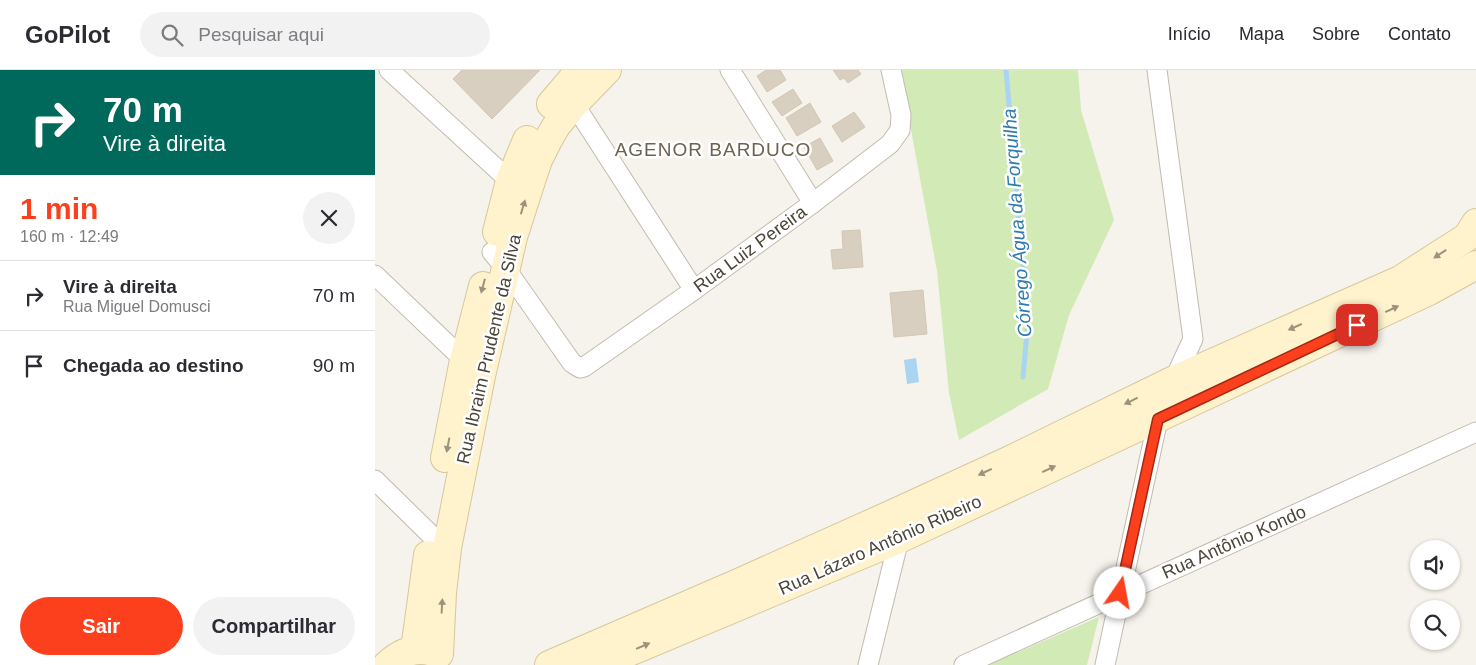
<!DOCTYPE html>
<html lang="pt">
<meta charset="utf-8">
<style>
:root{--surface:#fff;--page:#f2f2f3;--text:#2b2b33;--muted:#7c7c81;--line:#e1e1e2;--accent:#fc3f1d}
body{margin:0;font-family:Helvetica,sans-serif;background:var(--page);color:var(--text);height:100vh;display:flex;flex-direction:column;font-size:19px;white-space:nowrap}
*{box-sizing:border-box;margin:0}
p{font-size:16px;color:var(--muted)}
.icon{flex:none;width:28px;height:28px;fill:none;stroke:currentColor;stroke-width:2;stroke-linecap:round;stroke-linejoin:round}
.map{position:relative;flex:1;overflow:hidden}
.panel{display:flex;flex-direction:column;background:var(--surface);width:375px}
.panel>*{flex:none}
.banner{background:#00695c;color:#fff;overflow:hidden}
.fabs{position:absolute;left:1035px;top:470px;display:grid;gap:10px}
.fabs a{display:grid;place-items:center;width:50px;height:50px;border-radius:50%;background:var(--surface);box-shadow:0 1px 4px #0004;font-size:25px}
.pin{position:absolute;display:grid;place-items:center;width:42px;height:42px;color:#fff;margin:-21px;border-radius:10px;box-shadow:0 2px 8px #0006}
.me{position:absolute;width:55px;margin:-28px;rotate:12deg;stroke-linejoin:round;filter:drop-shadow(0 0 4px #0008)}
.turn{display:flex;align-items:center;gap:18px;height:105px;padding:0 20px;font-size:22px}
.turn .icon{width:65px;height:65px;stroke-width:2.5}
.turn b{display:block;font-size:35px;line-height:42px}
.round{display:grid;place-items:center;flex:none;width:52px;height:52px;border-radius:26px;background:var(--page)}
.head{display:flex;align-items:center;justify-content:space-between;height:85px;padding:0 20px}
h1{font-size:30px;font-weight:600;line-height:38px;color:var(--accent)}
.cta{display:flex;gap:10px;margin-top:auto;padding:10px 20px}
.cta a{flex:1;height:58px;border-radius:30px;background:var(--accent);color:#fff;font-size:20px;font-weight:600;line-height:58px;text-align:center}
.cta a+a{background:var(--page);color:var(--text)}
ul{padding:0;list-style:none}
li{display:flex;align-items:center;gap:15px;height:70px;padding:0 20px;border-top:1px solid var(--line)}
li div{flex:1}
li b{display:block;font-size:19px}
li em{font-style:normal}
header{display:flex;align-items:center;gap:30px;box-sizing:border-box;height:70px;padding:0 25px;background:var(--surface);border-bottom:1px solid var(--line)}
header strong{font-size:24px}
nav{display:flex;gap:28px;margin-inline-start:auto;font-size:18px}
.search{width:350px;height:45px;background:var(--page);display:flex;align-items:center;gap:12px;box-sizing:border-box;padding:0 18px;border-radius:28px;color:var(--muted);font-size:19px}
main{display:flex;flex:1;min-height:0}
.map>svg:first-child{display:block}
.green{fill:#d2eab5}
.water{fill:#a9d4f2}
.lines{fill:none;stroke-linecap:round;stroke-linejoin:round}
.stream{stroke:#a9d4f2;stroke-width:5}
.building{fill:#d8cfc1;stroke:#d3c7b4}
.street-casing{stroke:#c2bbae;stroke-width:21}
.secondary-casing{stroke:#d6c79b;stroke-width:30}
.street{stroke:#fff;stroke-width:19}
.secondary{stroke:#fff3cd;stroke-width:28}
.oneway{fill:#9c937c}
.route-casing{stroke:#a42913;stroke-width:12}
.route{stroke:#fc3f1d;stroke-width:9}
.labels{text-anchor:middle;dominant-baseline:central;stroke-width:5;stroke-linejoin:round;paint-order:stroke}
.street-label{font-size:18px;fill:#4b4439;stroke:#fff}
.neighbourhood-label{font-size:19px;letter-spacing:1px;fill:#6e6250;stroke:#fff}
.water-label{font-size:19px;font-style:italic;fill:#2e7ab2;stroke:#fff}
</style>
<header>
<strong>GoPilot</strong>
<div class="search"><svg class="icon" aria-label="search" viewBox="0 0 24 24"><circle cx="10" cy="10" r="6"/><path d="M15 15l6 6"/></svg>Pesquisar aqui</div>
<nav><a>Início</a><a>Mapa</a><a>Sobre</a><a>Contato</a></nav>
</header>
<main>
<section class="panel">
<div class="banner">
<div class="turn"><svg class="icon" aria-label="right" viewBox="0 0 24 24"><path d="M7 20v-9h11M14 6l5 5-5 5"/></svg><div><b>70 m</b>Vire à direita</div></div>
</div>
<div class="head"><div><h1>1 min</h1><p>160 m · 12:49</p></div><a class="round"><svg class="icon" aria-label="close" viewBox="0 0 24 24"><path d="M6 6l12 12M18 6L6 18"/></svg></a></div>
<ul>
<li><svg class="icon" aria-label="right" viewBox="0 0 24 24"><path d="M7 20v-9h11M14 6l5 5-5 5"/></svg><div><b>Vire à direita</b><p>Rua Miguel Domusci</p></div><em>70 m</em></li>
<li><svg class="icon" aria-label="arrive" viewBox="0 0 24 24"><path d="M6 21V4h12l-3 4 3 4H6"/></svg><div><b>Chegada ao destino</b></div><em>90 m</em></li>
</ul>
<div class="cta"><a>Sair</a><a>Compartilhar</a></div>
</section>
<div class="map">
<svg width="1101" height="595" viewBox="0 0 1101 595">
<rect width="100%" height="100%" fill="#f6f3ec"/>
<g class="green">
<polygon points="525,0 703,0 706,40 739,150 694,245 673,319 584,370 574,323 562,201"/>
<polygon points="724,547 712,595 613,595"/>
</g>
<polygon class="water" points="541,288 544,312 532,314 529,290"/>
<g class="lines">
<polyline class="stream" points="631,0 653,251 648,307"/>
</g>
<g class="building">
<polygon points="87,0 165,0 117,49 78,9"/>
<polygon points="391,0 405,0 411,10 392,22 382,6"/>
<polygon points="458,0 483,0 486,4 473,13 469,8 465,10"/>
<polygon points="418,19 427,33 407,46 397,32"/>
<polygon points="435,33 446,52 422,66 411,48"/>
<polygon points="479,42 490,57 467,72 457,56"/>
<polygon points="445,68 458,91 442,100 429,77"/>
<polygon points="485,160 488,197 458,199 456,180 468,179 467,161"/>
<polygon points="548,220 552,264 519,267 515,223"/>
</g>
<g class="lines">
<defs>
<g id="street">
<polyline points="14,0 135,111"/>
<polyline points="355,0 438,133"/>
<polyline points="782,0 818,269 797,314"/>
<polyline points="199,34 319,220"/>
<polyline points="117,182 131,199 197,293 205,298 209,297 319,220 438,133 515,74 525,60 526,45 516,0"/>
<polyline points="0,205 89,290"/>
<polyline points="0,410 56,465"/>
<polyline points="493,595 524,469 520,461"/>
<polyline points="589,595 1101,362"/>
<polyline points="730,595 783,349 787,340"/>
</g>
<g id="secondary">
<polyline points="176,34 205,0"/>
<polyline points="122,162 135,111 152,70"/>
<polyline points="70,388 89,290 108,216"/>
<polyline points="40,580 53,485"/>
<polyline points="64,584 67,523 72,478 106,306 138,167 157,108 163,90 173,70 181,56 199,34 232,0"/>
<path d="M 12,595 C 25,583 40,576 58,582"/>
<polyline points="174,595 361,514 513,446 631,392 799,310 1025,210 1092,167 1101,153"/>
<polyline points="223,595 524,469 1054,221 1101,195"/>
</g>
</defs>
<use href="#street" class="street-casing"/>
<use href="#secondary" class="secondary-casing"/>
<use href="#street" class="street"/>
<use href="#secondary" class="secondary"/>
</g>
<defs><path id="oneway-solid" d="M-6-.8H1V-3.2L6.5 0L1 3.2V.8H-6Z" transform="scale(1.25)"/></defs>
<g class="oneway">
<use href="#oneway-solid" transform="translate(148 137) rotate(-73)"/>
<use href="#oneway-solid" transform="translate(1065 184) rotate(147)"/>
<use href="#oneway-solid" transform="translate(108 216) rotate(105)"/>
<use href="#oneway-solid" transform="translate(1017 239) rotate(-25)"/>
<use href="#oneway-solid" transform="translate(920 257) rotate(156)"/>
<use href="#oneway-solid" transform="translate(756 331) rotate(154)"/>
<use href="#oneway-solid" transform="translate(73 375) rotate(101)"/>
<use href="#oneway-solid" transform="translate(674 399) rotate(-25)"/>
<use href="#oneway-solid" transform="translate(610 402) rotate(155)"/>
<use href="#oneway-solid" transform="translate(67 536) rotate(-87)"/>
<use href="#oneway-solid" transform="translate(268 576) rotate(-23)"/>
</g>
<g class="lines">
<defs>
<polyline id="route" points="745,523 783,349 982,255"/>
</defs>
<use href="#route" class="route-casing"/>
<use href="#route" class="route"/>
</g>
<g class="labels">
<g class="street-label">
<text transform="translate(375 179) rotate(-36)">Rua Luiz Pereira</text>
<text transform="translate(114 279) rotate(-77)">Rua Ibraim Prudente da Silva</text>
<text transform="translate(859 472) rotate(-24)">Rua Antônio Kondo</text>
<text transform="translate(505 475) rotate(-24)">Rua Lázaro Antônio Ribeiro</text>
</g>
<g class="neighbourhood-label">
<text x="338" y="79">AGENOR BARDUCO</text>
</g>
<g class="water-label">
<text transform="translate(642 153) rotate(-94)">Córrego Água da Forquilha</text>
</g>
</g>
</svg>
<div class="fabs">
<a><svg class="icon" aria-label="sound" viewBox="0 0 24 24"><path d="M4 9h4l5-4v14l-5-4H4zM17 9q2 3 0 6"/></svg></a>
<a><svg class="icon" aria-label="search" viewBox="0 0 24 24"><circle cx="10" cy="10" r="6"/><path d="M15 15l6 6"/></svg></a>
</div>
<div class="pin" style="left:982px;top:255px;background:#d93025"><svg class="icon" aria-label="arrive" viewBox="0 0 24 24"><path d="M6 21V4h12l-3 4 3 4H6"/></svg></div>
<svg class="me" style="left:745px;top:523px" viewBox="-20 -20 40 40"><circle r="19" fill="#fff"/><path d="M0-13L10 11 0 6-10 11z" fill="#fc3f1d"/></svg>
</div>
</main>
